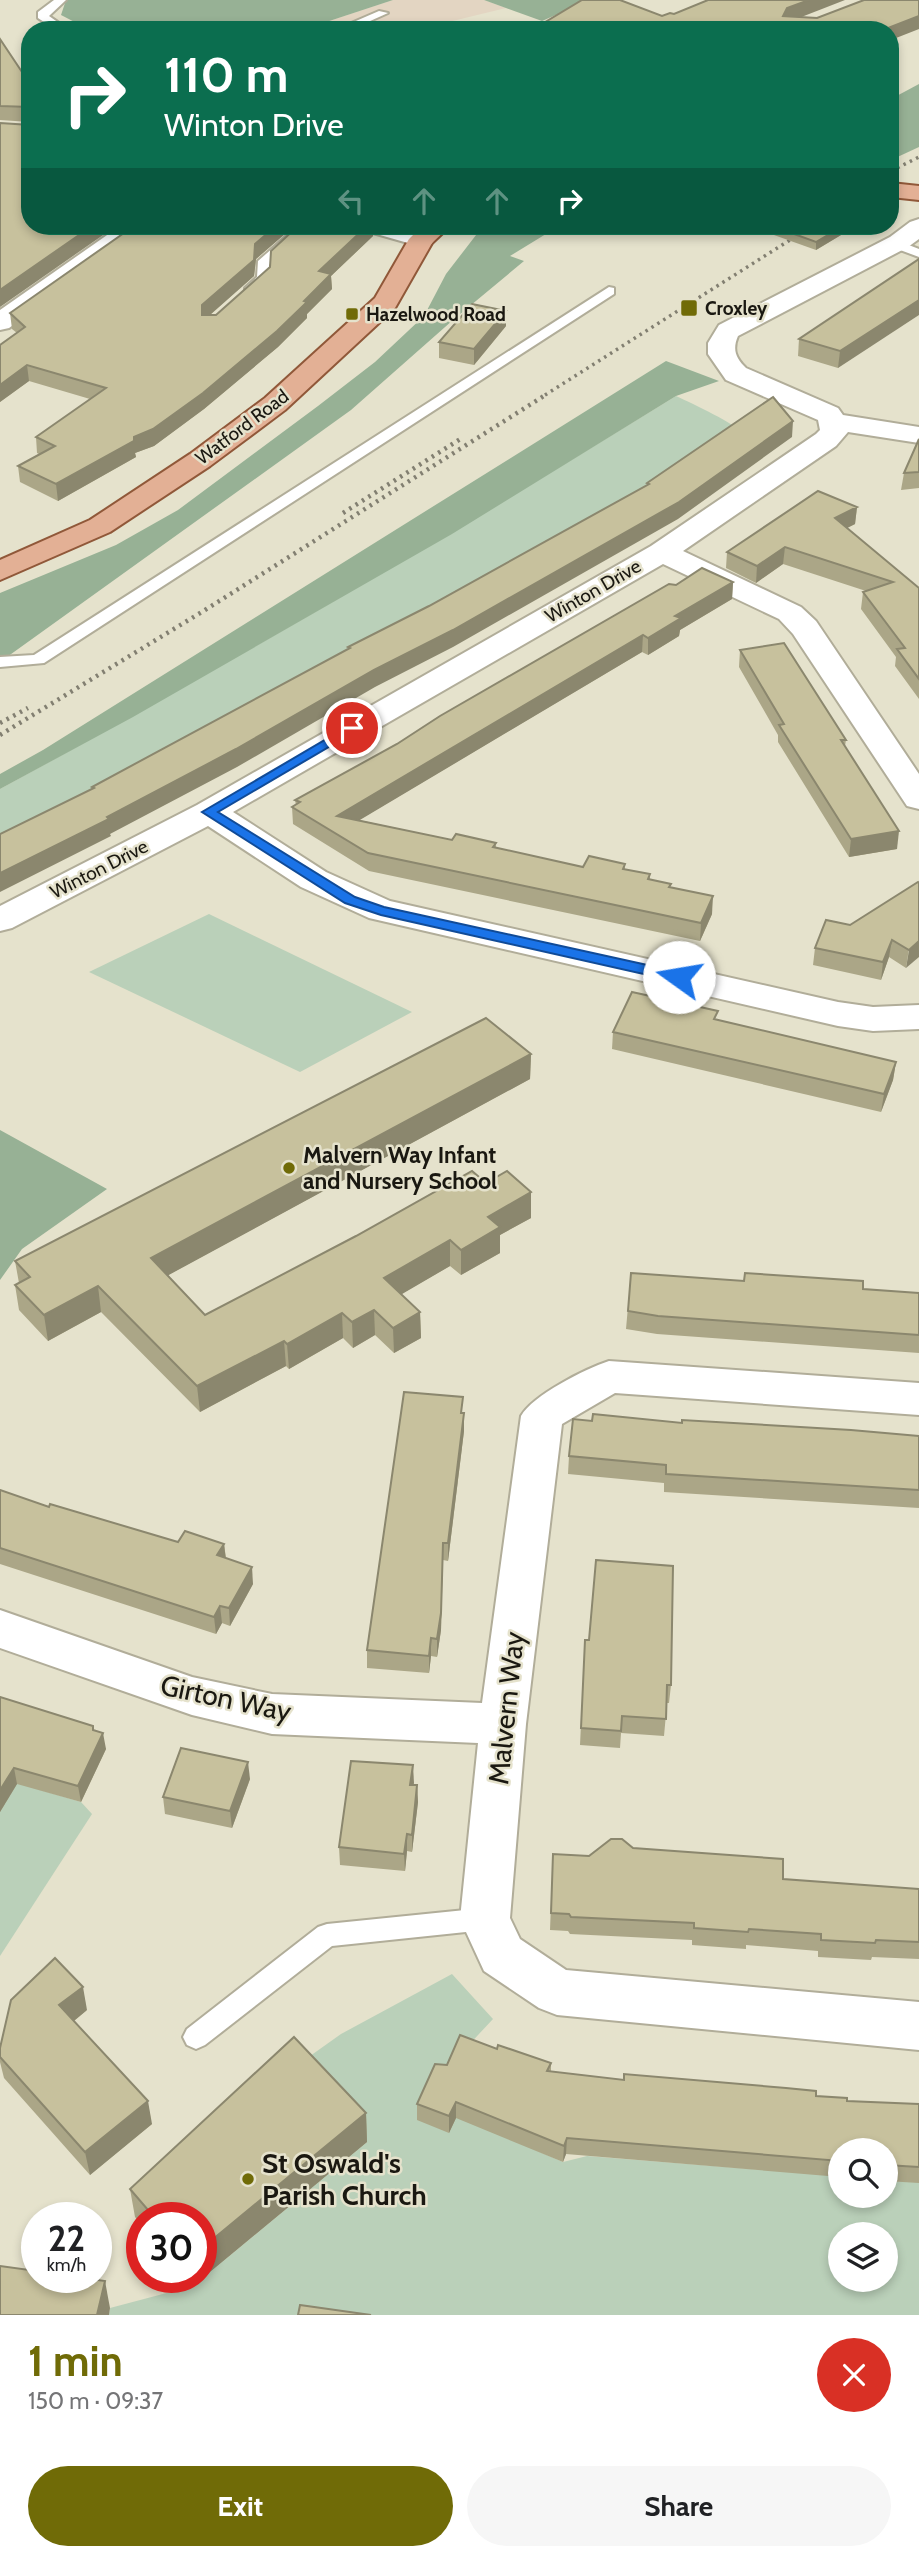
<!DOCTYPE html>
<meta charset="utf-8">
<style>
:root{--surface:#fff;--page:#f6f6f6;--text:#202124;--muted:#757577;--accent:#706b07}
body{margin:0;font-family:Cabin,sans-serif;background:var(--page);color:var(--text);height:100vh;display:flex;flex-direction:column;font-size:26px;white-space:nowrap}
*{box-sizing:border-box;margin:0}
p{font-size:23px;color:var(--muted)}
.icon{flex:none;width:38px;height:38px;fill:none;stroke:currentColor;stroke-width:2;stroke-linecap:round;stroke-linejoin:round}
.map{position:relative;height:2315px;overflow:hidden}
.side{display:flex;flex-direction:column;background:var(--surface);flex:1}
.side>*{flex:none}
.hud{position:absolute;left:21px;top:21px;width:878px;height:214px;border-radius:28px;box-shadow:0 4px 10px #0003;background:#0b6e4f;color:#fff;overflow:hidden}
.fabs{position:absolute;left:828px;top:2138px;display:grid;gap:14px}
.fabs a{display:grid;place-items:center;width:70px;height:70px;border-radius:50%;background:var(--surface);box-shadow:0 4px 10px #0003;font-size:35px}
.speed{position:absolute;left:21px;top:2202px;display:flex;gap:14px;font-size:35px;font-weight:700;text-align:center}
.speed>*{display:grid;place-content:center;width:91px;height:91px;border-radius:50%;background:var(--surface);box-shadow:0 4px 10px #0003;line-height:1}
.speed small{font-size:18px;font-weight:400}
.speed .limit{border:10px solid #d22;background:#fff;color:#111}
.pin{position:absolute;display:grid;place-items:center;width:60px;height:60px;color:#fff;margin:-30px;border:4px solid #fff;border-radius:50%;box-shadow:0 2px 7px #0007}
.me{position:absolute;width:77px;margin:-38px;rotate:283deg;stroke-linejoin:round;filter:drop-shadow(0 0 5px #0008)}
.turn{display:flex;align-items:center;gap:24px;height:147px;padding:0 28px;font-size:32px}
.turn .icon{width:91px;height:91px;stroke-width:2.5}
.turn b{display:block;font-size:49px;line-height:60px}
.lanes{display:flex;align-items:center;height:66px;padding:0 28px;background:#0003;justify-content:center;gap:35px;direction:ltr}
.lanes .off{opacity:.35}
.round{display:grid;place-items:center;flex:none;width:74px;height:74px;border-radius:37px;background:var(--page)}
.headline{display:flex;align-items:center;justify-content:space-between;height:119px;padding:0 28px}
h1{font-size:42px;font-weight:700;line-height:52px;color:var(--accent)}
.primary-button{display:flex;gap:14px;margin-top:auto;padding:14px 28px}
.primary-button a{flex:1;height:80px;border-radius:42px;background:var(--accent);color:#fff;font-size:28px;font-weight:700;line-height:80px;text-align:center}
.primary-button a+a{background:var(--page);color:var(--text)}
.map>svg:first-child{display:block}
.industrial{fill:#e3d5c2}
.green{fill:#bad0b9;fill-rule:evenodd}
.forest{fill:#97b195}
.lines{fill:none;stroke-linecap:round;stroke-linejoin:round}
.lane-casing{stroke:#b1ad99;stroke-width:4}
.street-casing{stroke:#b1ad99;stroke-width:4}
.primary-casing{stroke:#905839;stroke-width:4}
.lane{fill:#fff;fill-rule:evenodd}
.street{fill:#fff;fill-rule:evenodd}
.primary{fill:#e3b095;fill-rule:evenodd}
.rail-far1{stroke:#827f71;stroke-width:3.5;stroke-dasharray:2.5 4.5;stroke-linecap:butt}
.rail{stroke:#827f71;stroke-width:4.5;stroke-dasharray:2.5 5;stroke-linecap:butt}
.wall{fill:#aba687}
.shaded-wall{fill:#8b876e}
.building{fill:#c7c19d;stroke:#8b876e;stroke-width:2}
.route{fill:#1a73e8;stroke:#114b97;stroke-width:2}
.poi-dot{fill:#706b07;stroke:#e5e2cc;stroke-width:2.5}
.labels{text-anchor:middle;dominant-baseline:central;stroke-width:5;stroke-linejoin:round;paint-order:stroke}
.far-poi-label{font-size:19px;font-weight:bold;fill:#1a1811;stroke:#e5e2cc;text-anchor:start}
.far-street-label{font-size:19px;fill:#1a1811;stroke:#e5e2cc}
.poi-label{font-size:23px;font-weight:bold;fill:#1a1811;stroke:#e5e2cc;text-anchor:start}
.near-street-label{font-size:28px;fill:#1a1811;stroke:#e5e2cc}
.near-poi-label{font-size:28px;font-weight:bold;fill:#1a1811;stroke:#e5e2cc;text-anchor:start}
</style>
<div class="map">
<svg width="919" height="2315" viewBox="0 0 919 2315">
<rect width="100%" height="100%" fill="#e5e2cc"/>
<polygon class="industrial" points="393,0 484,0 506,8 432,26 426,22 397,30 302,30"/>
<g class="green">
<path d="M 676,396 C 695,405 733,422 746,436 L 0,854 L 0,789 C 229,664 454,533 676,396 Z"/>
<polygon points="209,914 412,1012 300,1072 89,972"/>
<polygon points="0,1778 81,1802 92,1814 0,1956"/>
<path d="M 452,1974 L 493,2019 L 435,2081 L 457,2116 L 563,2162 L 587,2156 L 840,2176 L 840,2196 L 886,2196 L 886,2181 L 919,2182 L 919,2315 L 109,2315 L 110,2308 L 193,2286 L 367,2142 L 296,2066 L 341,2034 ZM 840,2235 L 886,2235 L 886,2280 L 840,2280 Z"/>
</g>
<g class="forest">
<polygon points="66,0 393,0 302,30 90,30 61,15"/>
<polygon points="484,0 590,0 542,21"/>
<polygon points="919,84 919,147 891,160 891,99"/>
<polygon points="483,226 559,226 510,256 524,261 453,320 351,410 0,662 0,593 116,545 178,510 318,406 375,362 424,316 446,274"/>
<polygon points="666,361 719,381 676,396 452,534 133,717 0,789 0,774 43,750"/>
<polygon points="0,1130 107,1189 22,1249 0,1280"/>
</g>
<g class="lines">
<defs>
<g id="lane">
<polygon points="54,0 66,0 49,16 69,30 56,30 38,18 38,12"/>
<polygon points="379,11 388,13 350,30 335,30"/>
<polygon points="298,226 311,226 269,265 269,281 255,294 245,294 245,288 257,277 258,261"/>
<polygon points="896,240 919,249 919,257 892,247 892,241"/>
<polygon points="609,287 614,288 614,294 44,663 0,667 0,657 34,655"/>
<polygon points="485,1908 494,1911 497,1919 494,1927 485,1930 332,1946 205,2045 196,2049 187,2045 183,2037 187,2029 318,1927 327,1924"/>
</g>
<g id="street">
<path d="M 919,219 L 919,239 L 908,247 L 738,336 C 732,350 736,358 746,368 L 838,408 L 843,415 L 919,427 L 919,443 L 848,432 L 836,446 L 683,551 L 801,607 L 816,621 L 919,774 L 919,809 L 907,806 L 793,634 L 779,619 L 663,564 L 233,812 L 326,872 L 390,901 L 838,1002 L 873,1007 L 919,1005 L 919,1029 L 873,1031 L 838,1026 L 369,918 L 301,887 L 208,826 L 12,928 L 0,931 L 0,906 L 197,805 L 651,546 L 816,434 L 820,430 L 818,420 L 726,380 L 708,354 L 708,343 L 719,325 L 890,237 L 910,222 Z"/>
<polygon points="120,226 149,226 145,231 9,328 0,330 0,310"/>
<path d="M 362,226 C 381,225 423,223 435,239 L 431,244 L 422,247 L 366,231 Z"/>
<path d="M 609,1361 L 919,1383 L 919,1415 L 615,1393 L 562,1424 L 526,1724 L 510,1918 L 520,1939 L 566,1970 L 919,2002 L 919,2050 L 557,2015 L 539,2008 L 484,1971 L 460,1919 L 478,1743 L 272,1734 L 192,1715 L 0,1648 L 0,1610 L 192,1677 L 272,1694 L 482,1703 L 521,1416 C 533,1395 585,1369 609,1361 Z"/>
</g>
<g id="primary">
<polygon points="891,183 919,186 919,200 891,197"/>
<polygon points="422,226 450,226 432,243 395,308 285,410 210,466 110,532 0,580 0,560 90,520 190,454 265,398 375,298 409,239"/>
</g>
</defs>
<use href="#lane" class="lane-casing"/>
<use href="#street" class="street-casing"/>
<use href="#primary" class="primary-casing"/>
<use href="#lane" class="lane"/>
<use href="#street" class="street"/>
<use href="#primary" class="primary"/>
<g class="rail-far1">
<polyline points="891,171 919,157"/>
<polyline points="545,395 812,226"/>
</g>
<g class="rail">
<polyline points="343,513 462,438"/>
<polyline points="0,723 28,708"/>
<polyline points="0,735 205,610 547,394"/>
</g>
</g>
<g class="wall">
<polygon points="0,39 30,84 30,122 0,120"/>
<polygon points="134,226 294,226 256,259 254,276 210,315 216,315 270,267 298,226 373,226 373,236 331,276 332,289 307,314 307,318 278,347 204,409 154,446 135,453 136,457 58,501 20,482 18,466 39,454 37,453 36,437 90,399 29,381 0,402 0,345 17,333 12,329 10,313"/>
<polygon points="754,226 856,226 816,250 754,228"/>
<polygon points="919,259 838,368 798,356 799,339"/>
<polygon points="506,326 474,365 439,358 439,342"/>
<polygon points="919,439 919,488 901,490 904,473"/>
<polygon points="857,507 855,524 847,528 919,588 919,699 895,666 896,657 861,609 863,592 866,591 783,564 756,583 726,568 727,552"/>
<polygon points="733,582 732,599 680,630 679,636 648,655 642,652 359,820 452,840 496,843 496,848 583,867 625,864 625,869 650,874 650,880 671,884 670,888 712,914 700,941 369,871 293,824 292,807 296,805 295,800 397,744 676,585"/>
<polygon points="740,650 846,740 845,746 897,849 849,857 778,742 778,735 739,667"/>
<polygon points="919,883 906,968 889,957 881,980 813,965 815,948"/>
<polygon points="717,1020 896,1062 893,1080 881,1112 612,1049 613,1032"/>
<polygon points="531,1054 530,1079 168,1275 205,1315 486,1183 531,1192 531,1218 500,1235 500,1253 461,1275 450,1266 401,1294 420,1312 421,1338 394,1353 375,1335 353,1348 343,1338 289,1369 286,1366 200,1412 101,1312 48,1341 19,1310 15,1285 19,1283 15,1261"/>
<polygon points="631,1273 744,1281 745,1273 863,1289 919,1293 919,1353 657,1334 626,1329"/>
<polygon points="463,1413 464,1431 448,1561 443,1560 441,1630 437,1657 431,1656 429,1673 367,1668 367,1650"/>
<polygon points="592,1421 682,1423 919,1436 919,1508 664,1492 664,1483 568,1474 569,1456"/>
<polygon points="0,1490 49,1507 178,1542 224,1544 226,1558 253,1584 230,1626 222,1623 216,1634 0,1564"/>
<polygon points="585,1640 671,1685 669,1703 667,1703 664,1736 621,1733 620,1748 580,1745"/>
<polygon points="0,1697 93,1726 94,1731 106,1749 81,1802 17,1784 0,1812"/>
<polygon points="250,1779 232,1828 165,1814 163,1797"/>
<polygon points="413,1785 417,1785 418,1802 412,1852 407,1851 405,1871 340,1865 339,1847"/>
<polygon points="633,1848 783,1879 919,1889 919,1959 872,1957 871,1960 818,1957 818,1951 746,1945 746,1949 692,1945 692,1940 570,1934 568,1931 550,1930 553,1854 589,1856"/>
<polygon points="87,2010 74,2021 152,2124 90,2175 4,2078 0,2062 0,2048"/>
<polygon points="497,2049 551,2063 551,2072 624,2080 816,2096 847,2101 919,2104 919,2183 886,2181 886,2151 840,2151 840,2177 566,2154 563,2162 456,2118 449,2133 417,2120 417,2104 447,2065"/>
<polygon points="366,2113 367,2142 193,2286 185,2277 201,2277 201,2217 142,2217 142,2225 135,2217 130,2189"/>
</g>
<g class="shaded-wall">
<polygon points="809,0 845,0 786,23 783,16 787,8"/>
<polygon points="919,16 919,29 891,40 891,30 883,30"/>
<polygon points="92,226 116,226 0,307 0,290"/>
<polygon points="276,226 294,226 256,259 254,276 203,321 203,331 202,305 255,244"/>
<polygon points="367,226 373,226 373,236 331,276 332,289 307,314 307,318 278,347 204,409 154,446 135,453 136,457 58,501 56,484 134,437 304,301 319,271"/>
<polygon points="843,226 856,226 816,250 816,242"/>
<polygon points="919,300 919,315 838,368 840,351"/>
<polygon points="506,311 506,326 474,365 474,349"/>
<polygon points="27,365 29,381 0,402 0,385"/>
<polygon points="793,421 792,437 678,519 453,647 375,687 237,767 110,834 111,836 0,892 0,873 107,817"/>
<polygon points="857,507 855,524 833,535 835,518"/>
<polygon points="785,547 783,564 756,583 757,566"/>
<polygon points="733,582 732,599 680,630 679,636 648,655 648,638 675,616"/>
<polygon points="643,635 642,652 338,833 337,816"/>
<polygon points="899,831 897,849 849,857 851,839"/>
<polygon points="713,896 712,914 700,941 701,923"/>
<polygon points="892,940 889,957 881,980 883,962"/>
<polygon points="919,941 919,957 906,968 909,950"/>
<polygon points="531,1054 530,1079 154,1283 151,1258"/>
<polygon points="896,1062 893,1080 881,1112 884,1094"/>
<polygon points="531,1192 531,1218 500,1235 500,1253 461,1275 461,1250 488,1217"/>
<polygon points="450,1240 450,1266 385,1304 384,1278"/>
<polygon points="98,1286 101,1312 48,1341 44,1315"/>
<polygon points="374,1310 375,1335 353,1348 352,1322"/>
<polygon points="420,1312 421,1338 394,1353 393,1328"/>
<polygon points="342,1313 343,1338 289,1369 287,1344"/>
<polygon points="284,1341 286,1366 200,1412 197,1386"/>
<polygon points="464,1413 464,1431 448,1561 448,1543"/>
<polygon points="443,1543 441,1630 437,1657 437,1639"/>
<polygon points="224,1544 226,1561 217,1555"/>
<polygon points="252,1567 253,1584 230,1626 229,1608"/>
<polygon points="220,1606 222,1623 216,1634 214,1617"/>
<polygon points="431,1638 431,1656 429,1673 429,1656"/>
<polygon points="103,1733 106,1749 81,1802 78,1786"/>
<polygon points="248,1762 250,1779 232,1828 230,1811"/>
<polygon points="413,1765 414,1783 411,1802 410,1785"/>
<polygon points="14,1768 17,1784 0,1812 0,1790"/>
<polygon points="417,1785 418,1802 412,1852 412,1835"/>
<polygon points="407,1834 407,1851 405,1871 404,1854"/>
<polygon points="83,1987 87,2010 64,2029 59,2005"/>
<polygon points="148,2101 152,2124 90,2175 85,2152"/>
<polygon points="456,2102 456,2118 449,2133 449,2116"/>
<polygon points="366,2113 367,2142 193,2286 192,2277 201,2277 201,2249"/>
<polygon points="567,2138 566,2154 563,2162 564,2146"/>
<polygon points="105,2281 110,2308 109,2315 97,2315"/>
</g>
<g class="building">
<polygon points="582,0 620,0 662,16 670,13 674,14 708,0 809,0 787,8 783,16 817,18 864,0 919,0 919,16 883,30 532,30"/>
<polygon points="506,24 528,30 496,30"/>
<polygon points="470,25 475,30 447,30"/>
<polygon points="0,39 30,84 30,107 0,106"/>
<polygon points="0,123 30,125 30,226 92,226 0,290"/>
<polygon points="134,226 276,226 255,244 254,260 202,305 202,315 216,315 270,267 271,251 298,226 367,226 319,271 331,274 304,301 307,302 277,331 203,393 153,429 134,437 134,441 56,484 18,466 55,446 36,437 106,388 27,365 0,385 0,345 25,327 10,313"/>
<polygon points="772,226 843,226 816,242"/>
<polygon points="919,259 919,300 840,351 799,339"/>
<polygon points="472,304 506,311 474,349 439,342"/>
<polygon points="773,397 793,421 679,502 453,630 374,670 236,749 107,817 109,819 0,873 0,834 94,788 92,787 350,648 348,647 429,606 649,484 647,483"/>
<polygon points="919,439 919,472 904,473"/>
<polygon points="818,491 857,507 835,518 919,588 919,679 897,649 905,648 863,592 893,582 785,547 757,566 727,552"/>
<polygon points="702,568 733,582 675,616 681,618 648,638 643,635 337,816 452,840 456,834 496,843 493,847 583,867 589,856 625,864 623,869 650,874 648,879 671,884 669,887 713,896 701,923 368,853 292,807 300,802 295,800 397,744 440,716 669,584 676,585"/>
<polygon points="784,643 846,740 841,740 899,831 851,839 779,725 784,724 740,650"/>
<polygon points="918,882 919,883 919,941 909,950 892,940 883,962 815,948 826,920 850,925"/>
<polygon points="632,992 718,1011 714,1019 896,1062 884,1094 613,1032"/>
<polygon points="486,1018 531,1054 151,1258 205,1315 356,1236 472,1171 486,1183 507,1171 531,1192 488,1217 500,1227 461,1250 450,1240 384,1278 420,1312 393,1328 374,1310 352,1322 342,1313 287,1344 284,1341 197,1386 98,1286 44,1315 15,1285 30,1277 15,1261"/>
<polygon points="631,1273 744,1281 745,1273 863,1281 863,1289 919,1293 919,1335 658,1316 628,1311"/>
<polygon points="404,1392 463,1397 461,1413 464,1413 448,1543 443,1543 441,1613 437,1639 431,1638 429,1656 367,1650"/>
<polygon points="593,1414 682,1423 682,1420 851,1430 919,1436 919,1490 666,1474 666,1465 569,1456 573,1419 592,1421"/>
<polygon points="0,1490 49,1507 50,1504 178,1542 185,1531 224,1544 217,1555 252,1567 229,1608 220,1606 214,1617 0,1548"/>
<polygon points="596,1560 673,1566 671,1685 667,1685 666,1719 622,1716 621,1731 581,1728 585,1640 589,1640"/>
<polygon points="0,1697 93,1726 93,1730 103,1733 78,1786 14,1768 0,1790"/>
<polygon points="181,1748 248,1762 230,1811 163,1797"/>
<polygon points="351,1761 413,1765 410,1785 417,1785 412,1835 407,1834 404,1854 339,1847"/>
<polygon points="611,1839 622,1839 633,1848 783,1859 783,1879 919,1889 919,1942 876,1940 875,1943 821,1940 821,1934 749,1929 748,1932 694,1928 694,1923 571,1917 569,1914 551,1913 553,1854 589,1856"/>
<polygon points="55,1958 83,1987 59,2005 148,2101 85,2152 0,2057 0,2048 11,2000"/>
<polygon points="460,2035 497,2049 498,2045 551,2063 547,2071 624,2080 624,2074 786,2088 816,2091 816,2096 847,2098 847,2101 919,2104 919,2167 886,2165 886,2151 840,2151 840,2161 567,2138 564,2146 456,2102 449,2116 417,2104 435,2064 447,2065"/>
<polygon points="294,2037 366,2113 201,2249 201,2217 154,2217 130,2189"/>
<polygon points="0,2266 37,2271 37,2277 77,2277 105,2281 97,2315 0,2315"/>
<polygon points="300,2305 371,2315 298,2315"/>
</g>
<polygon class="route" points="352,724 358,728 356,731 218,812 355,897 384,907 679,972 684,974 686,977 684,980 679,982 381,915 345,903 202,812"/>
<g class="poi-dot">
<rect x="680" y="299" width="18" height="18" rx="3.5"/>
<rect x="345" y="307" width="14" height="14" rx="3.5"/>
<circle cx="289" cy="1168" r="7"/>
<circle cx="248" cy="2179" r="7"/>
</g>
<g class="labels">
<g class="far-poi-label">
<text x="705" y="308">Croxley</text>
<text x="366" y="314">Hazelwood Road</text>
</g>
<g class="far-street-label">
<text transform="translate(242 427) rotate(-37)">Watford Road</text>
<text transform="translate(593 591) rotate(-30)">Winton Drive</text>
<text transform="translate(99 869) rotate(-27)">Winton Drive</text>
</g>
<g class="poi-label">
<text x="303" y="1155">Malvern Way Infant<tspan x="303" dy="26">and Nursery School</tspan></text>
</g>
<g class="near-street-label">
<text transform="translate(226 1698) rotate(12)">Girton Way</text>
<text transform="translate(506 1708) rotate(-84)">Malvern Way</text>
</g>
<g class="near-poi-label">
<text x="262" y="2163">St Oswald's<tspan x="262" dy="32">Parish Church</tspan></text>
</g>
</g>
</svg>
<div class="fabs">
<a><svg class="icon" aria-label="search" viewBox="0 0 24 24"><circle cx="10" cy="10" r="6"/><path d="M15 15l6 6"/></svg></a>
<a><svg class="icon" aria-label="layers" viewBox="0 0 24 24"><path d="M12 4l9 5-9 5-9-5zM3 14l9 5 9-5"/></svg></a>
</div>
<div class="speed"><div>22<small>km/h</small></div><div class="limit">30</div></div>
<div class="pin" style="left:352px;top:728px;background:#d93025"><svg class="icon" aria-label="arrive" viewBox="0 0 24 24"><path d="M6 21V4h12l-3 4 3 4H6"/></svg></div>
<svg class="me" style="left:679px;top:977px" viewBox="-20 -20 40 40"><circle r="19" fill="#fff"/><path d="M0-13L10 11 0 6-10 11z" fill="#1a73e8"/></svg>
<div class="hud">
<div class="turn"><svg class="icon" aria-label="right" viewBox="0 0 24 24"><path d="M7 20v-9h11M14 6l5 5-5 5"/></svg><div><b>110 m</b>Winton Drive</div></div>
<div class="lanes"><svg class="icon off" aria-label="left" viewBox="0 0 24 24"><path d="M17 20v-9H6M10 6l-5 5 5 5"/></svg><svg class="icon off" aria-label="ahead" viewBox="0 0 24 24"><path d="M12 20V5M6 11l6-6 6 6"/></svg><svg class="icon off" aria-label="ahead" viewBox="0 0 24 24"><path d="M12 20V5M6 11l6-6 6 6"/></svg><svg class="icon" aria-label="right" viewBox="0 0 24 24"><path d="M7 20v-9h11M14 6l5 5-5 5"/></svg></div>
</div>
</div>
<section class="side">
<div class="headline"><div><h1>1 min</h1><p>150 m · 09:37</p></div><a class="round" style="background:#d93025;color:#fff"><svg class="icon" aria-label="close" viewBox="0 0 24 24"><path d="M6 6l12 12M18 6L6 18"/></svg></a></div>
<div class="primary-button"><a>Exit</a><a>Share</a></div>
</section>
